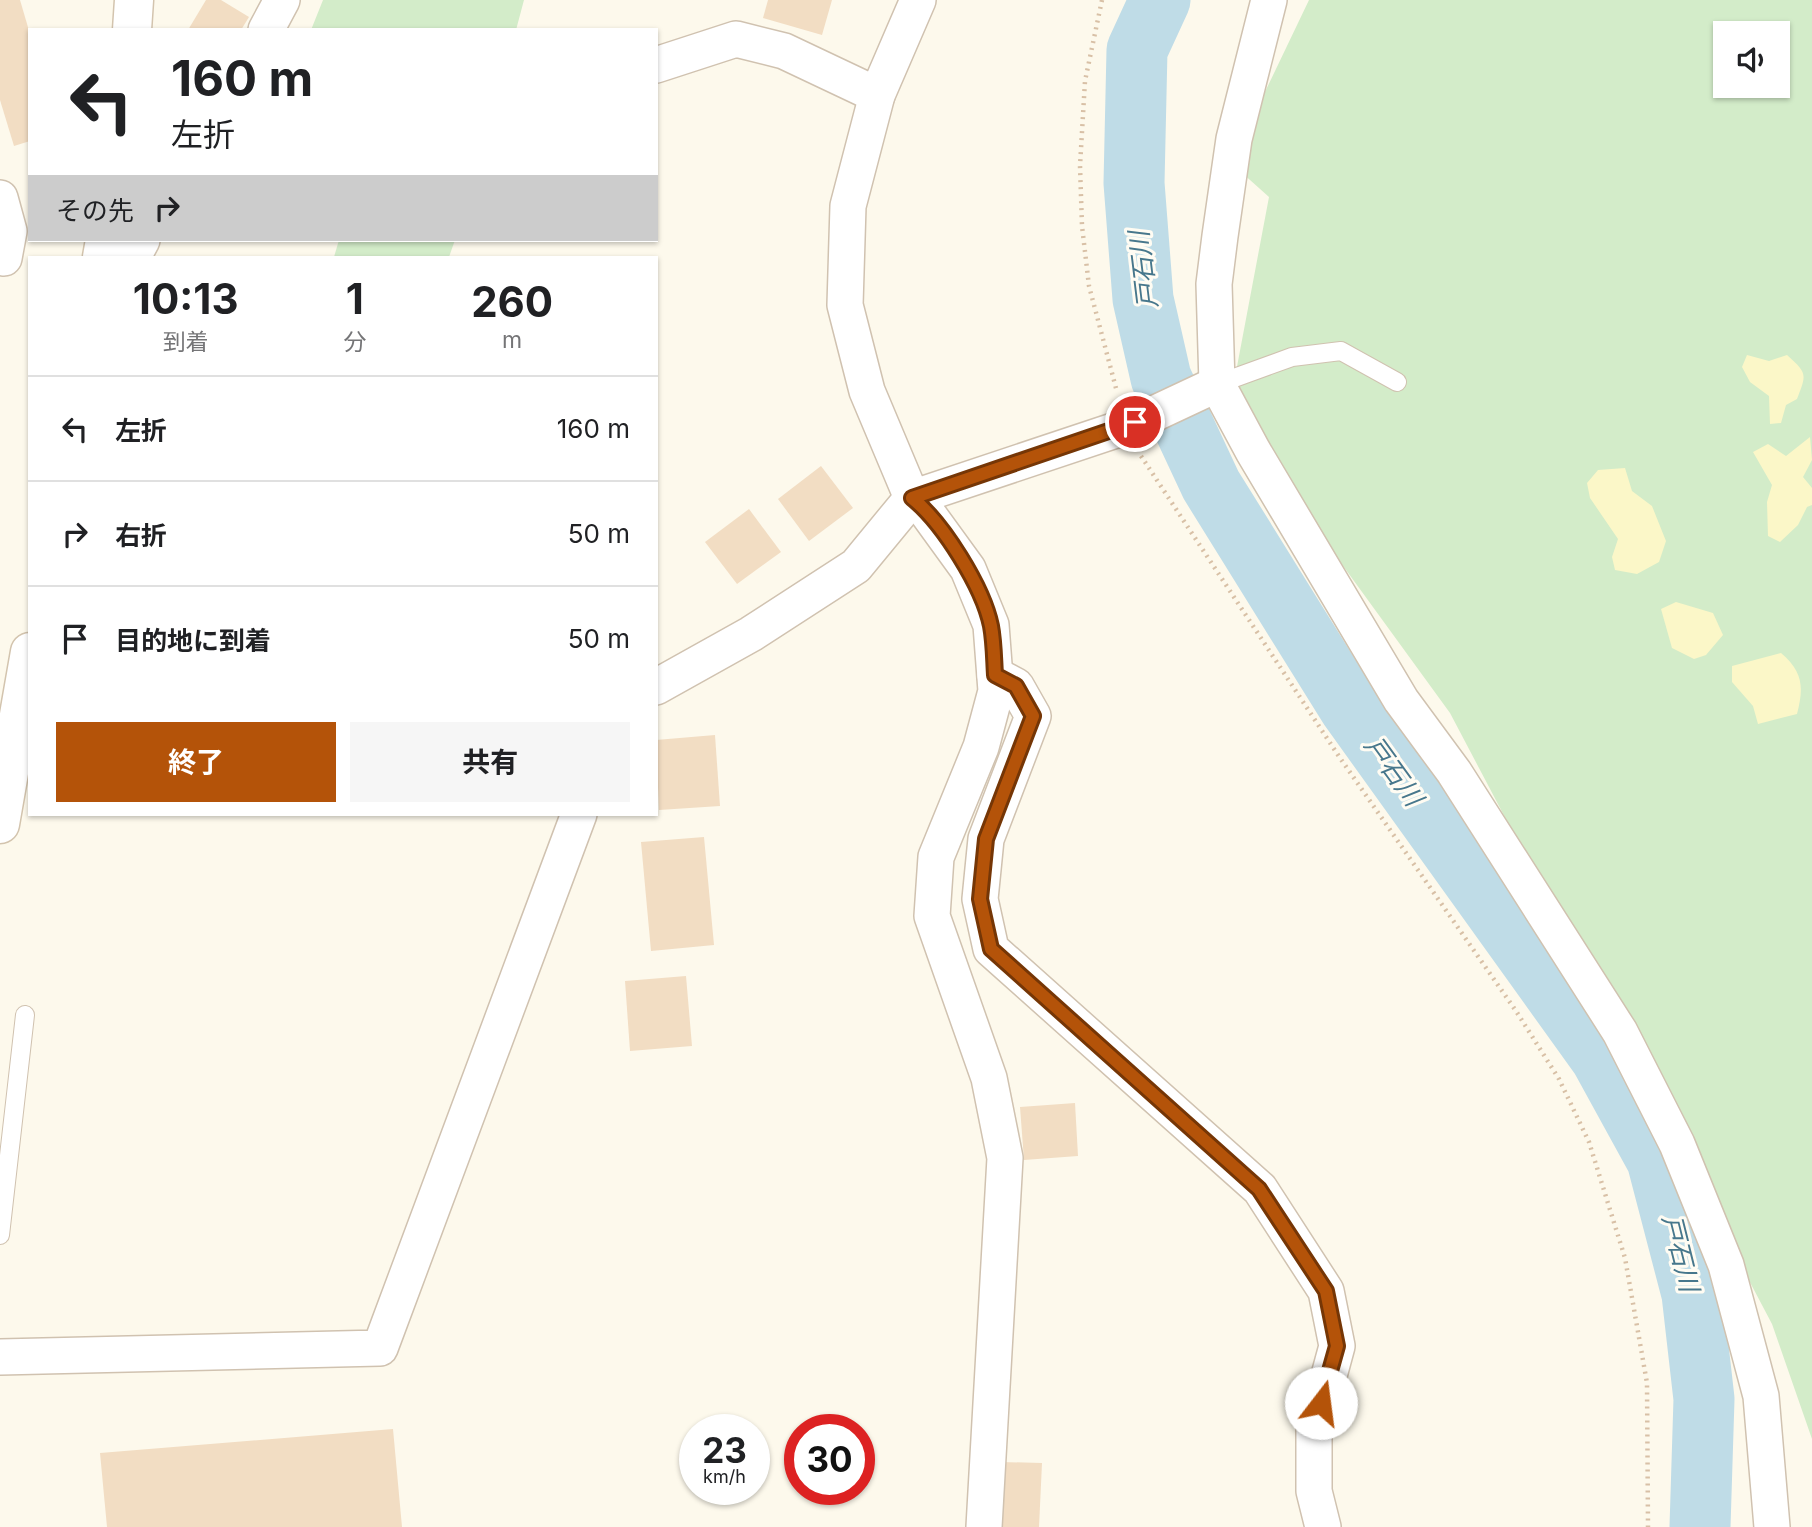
<!DOCTYPE html>
<html lang="ja">
<meta charset="utf-8">
<style>
:root{--surface:#fff;--page:#f6f6f6;--text:#202124;--muted:#757577;--line:#e0e0e0;--accent:#b45309}
body{margin:0;font-family:Inter,"Noto Sans JP",sans-serif;background:var(--page);color:var(--text);height:100vh;display:flex;flex-direction:column;font-size:26px;white-space:nowrap}
*{box-sizing:border-box;margin:0}
p{font-size:23px;color:var(--muted)}
.icon{flex:none;width:38px;height:38px;fill:none;stroke:currentColor;stroke-width:2;stroke-linecap:round;stroke-linejoin:round}
.map{position:relative;flex:1;overflow:hidden}
.details{position:absolute;left:28px;top:256px;width:630px;height:560px;display:flex;flex-direction:column;background:var(--surface);border-radius:0px;box-shadow:0 2px 5px #0004}
.details>*{flex:none}
.banner{position:absolute;left:28px;top:28px;width:630px;height:214px;border-radius:0px;box-shadow:0 2px 5px #0004;background:#fff;color:var(--text);overflow:hidden}
.buttons{position:absolute;left:1713px;top:21px;display:grid;gap:14px}
.buttons a{display:grid;place-items:center;width:77px;height:77px;border-radius:0px;background:var(--surface);box-shadow:0 2px 5px #0004;font-size:35px}
.speed{position:absolute;left:679px;top:1414px;display:flex;gap:14px;font-size:35px;font-weight:700;text-align:center}
.speed>*{display:grid;place-content:center;width:91px;height:91px;border-radius:50%;background:var(--surface);box-shadow:0 2px 5px #0004;line-height:1}
.speed small{font-size:18px;font-weight:400}
.speed .limit{border:10px solid #d22;background:#fff;color:#111}
.pin{position:absolute;display:grid;place-items:center;width:60px;height:60px;color:#fff;margin:-30px;border:4px solid #fff;border-radius:50%;box-shadow:0 2px 7px #0007}
.me{position:absolute;width:77px;margin:-38px;rotate:15deg;stroke-linejoin:round;filter:drop-shadow(0 0 5px #0008)}
.turn{display:flex;align-items:center;gap:24px;height:147px;padding:0 28px;font-size:32px}
.turn .icon{width:91px;height:91px;stroke-width:2.5}
.turn b{display:block;font-size:49px;line-height:60px}
.then{display:flex;align-items:center;height:66px;padding:0 28px;background:#0003;gap:14px;font-size:26px}
.eta{display:flex;justify-content:space-evenly;align-items:center;height:119px;text-align:center}
.eta b{font-size:42px;font-weight:700;line-height:49px}
.cta{display:flex;gap:14px;margin-top:auto;padding:14px 28px}
.cta a{flex:1;height:80px;border-radius:0px;background:var(--accent);color:#fff;font-size:28px;font-weight:700;line-height:80px;text-align:center}
.cta a+a{background:var(--page);color:var(--text)}
ul{padding:0;list-style:none}
li{display:flex;align-items:center;gap:21px;height:105px;padding:0 28px;border-top:2px solid var(--line)}
li div{flex:1}
li b{display:block;font-size:26px}
li em{font-style:normal}
.map>svg:first-child{display:block}
.green{fill:#d3ecc9;fill-rule:evenodd}
.sand{fill:#fbf7c8}
.lines{fill:none;stroke-linecap:round;stroke-linejoin:round}
.river{stroke:#bfdce7;stroke-width:61}
.building{fill:#f2ddc3}
.service-casing{stroke:#d0c2b0;stroke-width:20}
.minor-casing{stroke:#d0c2b0;stroke-width:38}
.secondary-casing{stroke:#d3c4ae;stroke-width:41}
.path{stroke:#d8c0a6;stroke-width:4.5;stroke-dasharray:2 5;stroke-linecap:butt}
.service{stroke:#fff;stroke-width:18}
.minor{stroke:#fff;stroke-width:35}
.secondary{stroke:#fff;stroke-width:38}
.route-casing{stroke:#753606;stroke-width:18}
.route{stroke:#b45309;stroke-width:12}
.labels{text-anchor:middle;dominant-baseline:central;stroke-width:6;stroke-linejoin:round;paint-order:stroke}
.water-label{font-size:26px;font-style:italic;fill:#47778c;stroke:#fffcf3}
</style>
<div class="map">
<svg width="1812" height="1527" viewBox="0 0 1812 1527">
<rect width="100%" height="100%" fill="#fdf9ec"/>
<g class="green">
<polygon points="323,0 524,0 516,30 311,30"/>
<path d="M 1309,0 L 1812,0 L 1812,1439 L 1772,1324 L 1450,713 L 1229,409 L 1269,197 L 1231,163 ZM 1726,33 L 1778,33 L 1778,86 L 1726,86 Z"/>
<polygon points="339,240 455,240 449,257 334,257"/>
</g>
<g class="sand">
<path d="M 1747,355 L 1769,361 L 1787,355 C 1807,373 1807,374 1797,399 L 1786,405 L 1781,423 L 1770,424 L 1769,396 L 1750,382 L 1742,367 Z"/>
<polygon points="1810,437 1812,460 1803,477 1812,488 1812,505 1807,507 1798,525 1780,542 1768,536 1767,502 1772,485 1753,452 1768,444 1786,456"/>
<polygon points="1625,468 1632,491 1652,506 1666,541 1659,562 1637,574 1615,570 1612,557 1618,539 1590,498 1587,483 1598,470"/>
<polygon points="1676,602 1713,613 1723,635 1706,655 1694,659 1672,648 1661,609"/>
<path d="M 1781,653 C 1803,672 1804,687 1797,714 L 1758,724 L 1753,706 L 1732,682 L 1732,666 Z"/>
</g>
<g class="lines">
<polyline class="river" points="1160,0 1137,50 1134,183 1143,299 1161,378 1211,485 1349,707 1601,1058 1657,1160 1692,1294 1704,1399 1700,1527"/>
</g>
<g class="building">
<polygon points="0,0 20,0 30,34 30,141 14,146 0,100"/>
<polygon points="206,0 221,0 249,17 241,30 188,30"/>
<polygon points="768,0 832,0 822,35 763,18"/>
<polygon points="821,466 853,508 809,541 778,499"/>
<polygon points="749,509 781,552 737,584 705,542"/>
<polygon points="715,735 720,806 659,810 656,740"/>
<polygon points="704,837 714,945 651,951 641,842"/>
<polygon points="686,976 692,1046 630,1051 625,981"/>
<polygon points="1075,1103 1078,1156 1024,1160 1020,1107"/>
<polygon points="393,1429 402,1527 107,1527 100,1453"/>
<polygon points="1001,1462 1042,1463 1039,1527 998,1527"/>
</g>
<g class="lines">
<defs>
<g id="service">
<polyline points="1212,386 1292,357 1341,351 1397,382"/>
<polyline points="0,1235 25,1015"/>
</g>
<g id="minor">
<polyline points="918,0 877,95 848,206 845,305 867,391 912,498 923,507 968,569 991,625 996,691 981,747 936,857 932,916 989,1078 1005,1158 984,1527"/>
<polyline points="1269,0 1234,139 1220,236 1214,284 1217,384 1253,451 1401,700 1454,772 1620,1032 1677,1144 1726,1265 1761,1396 1772,1527"/>
<polyline points="266,30 282,0"/>
<polyline points="656,65 736,39 784,51 877,95"/>
<polyline points="0,198 9,231 4,258"/>
<polyline points="133,257 142,240"/>
<polyline points="995,675 1016,686 1033,716 986,839 980,899 991,949 1260,1189 1326,1291 1337,1346 1314,1431 1314,1491 1323,1527"/>
<polyline points="656,687 751,634 856,566 912,498 1128,426 1209,388"/>
<polyline points="0,1357 380,1348 579,814"/>
</g>
<g id="secondary">
<polyline points="132,30 134,0"/>
<polyline points="102,257 105,240"/>
<polyline points="0,824 30,652"/>
</g>
</defs>
<use href="#service" class="service-casing"/>
<use href="#minor" class="minor-casing"/>
<use href="#secondary" class="secondary-casing"/>
<g class="path">
<polyline points="1102,0 1085,81 1080,166 1082,226 1089,286 1117,392"/>
<polyline points="1141,456 1340,758 1516,1011 1559,1079 1589,1142 1625,1258 1647,1383 1648,1527"/>
</g>
<use href="#service" class="service"/>
<use href="#minor" class="minor"/>
<use href="#secondary" class="secondary"/>
</g>
<g class="lines">
<defs>
<path id="route" d="M 1135,422 L 912,498 C 943,523 983,587 991,626 C 994,642 994,659 995,675 L 1016,686 L 1033,716 L 986,839 L 980,899 L 991,949 L 1259,1189 L 1326,1291 L 1337,1346 L 1321,1403"/>
</defs>
<use href="#route" class="route-casing"/>
<use href="#route" class="route"/>
</g>
<g class="labels">
<g class="water-label">
<text transform="translate(1143 270) rotate(-97)">戸石川</text>
<text transform="translate(1394 771) rotate(54)">戸石川</text>
<text transform="translate(1681 1253) rotate(76)">戸石川</text>
</g>
</g>
</svg>
<div class="buttons">
<a><svg class="icon" aria-label="sound" viewBox="0 0 24 24"><path d="M4 9h4l5-4v14l-5-4H4zM17 9q2 3 0 6"/></svg></a>
</div>
<div class="speed"><div>23<small>km/h</small></div><div class="limit">30</div></div>
<div class="pin" style="left:1135px;top:422px;background:#d93025"><svg class="icon" aria-label="arrive" viewBox="0 0 24 24"><path d="M6 21V4h12l-3 4 3 4H6"/></svg></div>
<svg class="me" style="left:1321px;top:1403px" viewBox="-20 -20 40 40"><circle r="19" fill="#fff"/><path d="M0-13L10 11 0 6-10 11z" fill="#b45309"/></svg>
<div class="banner">
<div class="turn"><svg class="icon" aria-label="left" viewBox="0 0 24 24"><path d="M17 20v-9H6M10 6l-5 5 5 5"/></svg><div><b>160 m</b>左折</div></div>
<div class="then">その先<svg class="icon" aria-label="right" viewBox="0 0 24 24"><path d="M7 20v-9h11M14 6l5 5-5 5"/></svg></div>
</div>
<section class="details">
<div class="eta">
<div><b>10:13</b><p>到着</p></div>
<div><b>1</b><p>分</p></div>
<div><b>260</b><p>m</p></div>
</div>
<ul>
<li><svg class="icon" aria-label="left" viewBox="0 0 24 24"><path d="M17 20v-9H6M10 6l-5 5 5 5"/></svg><div><b>左折</b></div><em>160 m</em></li>
<li><svg class="icon" aria-label="right" viewBox="0 0 24 24"><path d="M7 20v-9h11M14 6l5 5-5 5"/></svg><div><b>右折</b></div><em>50 m</em></li>
<li><svg class="icon" aria-label="arrive" viewBox="0 0 24 24"><path d="M6 21V4h12l-3 4 3 4H6"/></svg><div><b>目的地に到着</b></div><em>50 m</em></li>
</ul>
<div class="cta"><a>終了</a><a>共有</a></div>
</section>
</div>
